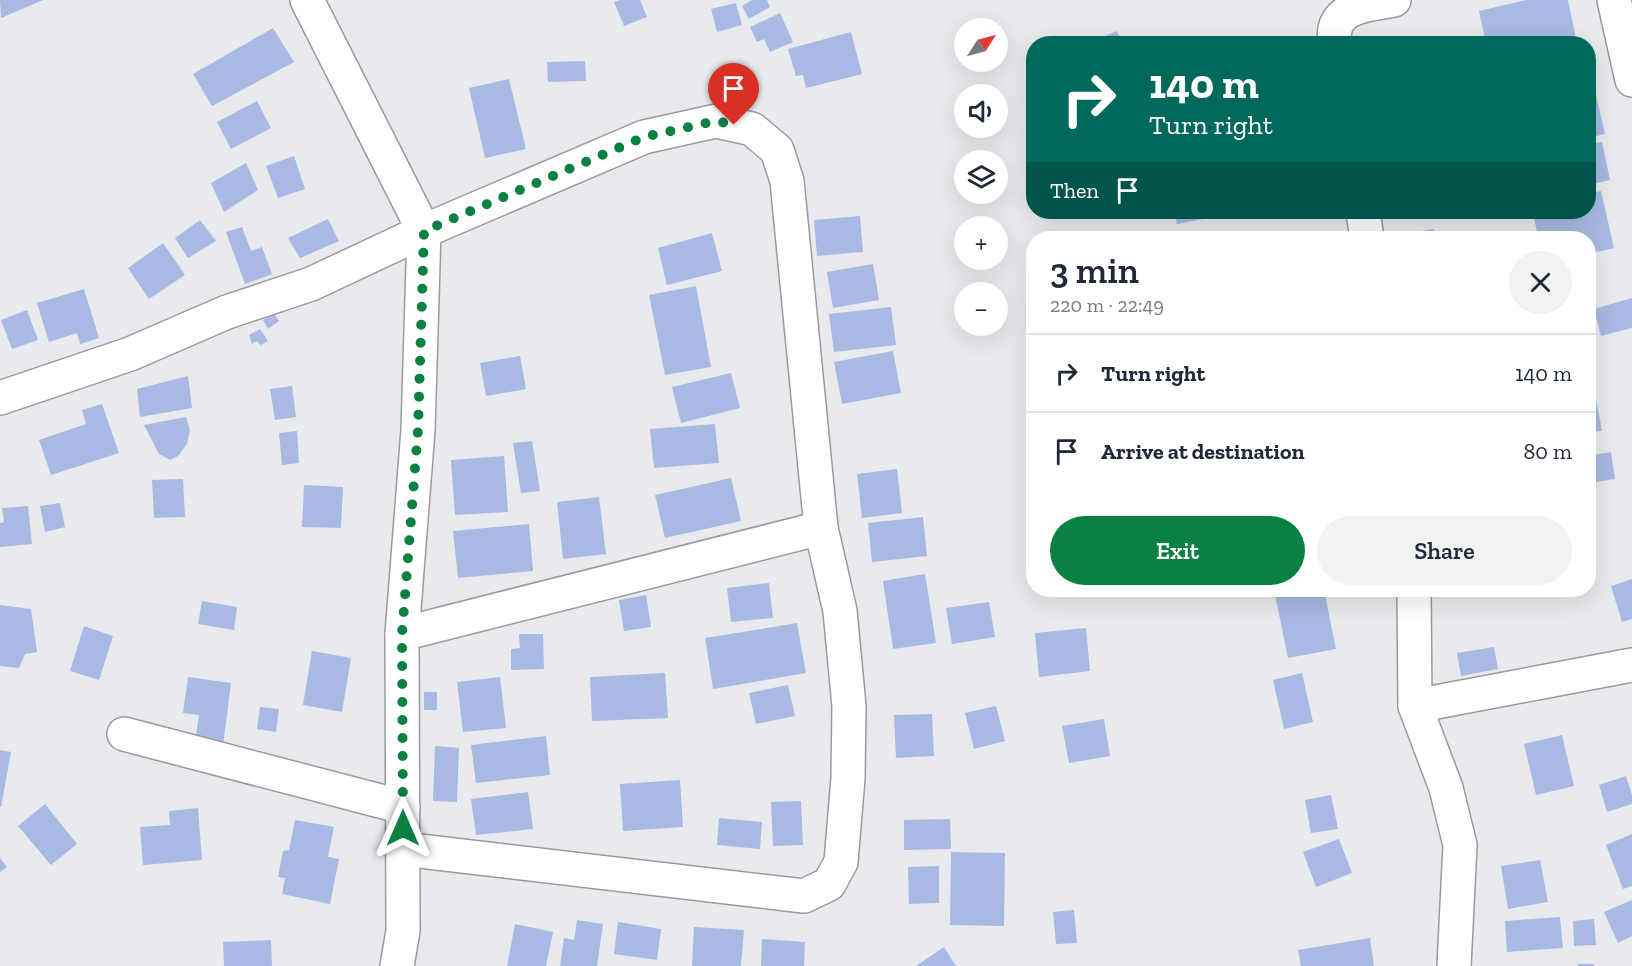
<!DOCTYPE html>
<meta charset="utf-8">
<style>
:root{--surface:#fff;--page:#f2f2f3;--text:#1f2937;--muted:#747a83;--line:#e0e1e3;--accent:#0b8043}
body{margin:0;font-family:"Zilla Slab",serif;background:var(--page);color:var(--text);height:100vh;display:flex;flex-direction:column;font-size:22px;white-space:nowrap}
*{box-sizing:border-box;margin:0}
p{font-size:20px;color:var(--muted)}
.icon{flex:none;width:33px;height:33px;fill:none;stroke:currentColor;stroke-width:2;stroke-linecap:round;stroke-linejoin:round}
.map{position:relative;flex:1;overflow:hidden}
.drawer{position:absolute;left:1026px;top:231px;width:570px;height:366px;display:flex;flex-direction:column;background:var(--surface);border-radius:24px;box-shadow:0 6px 24px #0002}
.drawer>*{flex:none}
.banner{position:absolute;left:1026px;top:36px;width:570px;height:183px;border-radius:24px;box-shadow:0 6px 24px #0002;background:#00695c;color:#fff;overflow:hidden}
.needle{width:39px;rotate:54deg}
.tools{position:absolute;left:954px;top:18px;display:grid;gap:12px}
.tools a{display:grid;place-items:center;width:54px;height:54px;border-radius:50%;background:var(--surface);box-shadow:0 6px 24px #0002;font-size:30px}
.pin{position:absolute;display:grid;place-items:center;width:51px;height:51px;color:#fff;margin:-62px -26px;border-radius:50% 50% 50% 0;rotate:-45deg;box-shadow:0 0 6px #0007}
.pin .icon{rotate:45deg}
.me{position:absolute;width:66px;margin:-33px;rotate:0deg;stroke-linejoin:round;filter:drop-shadow(0 0 4px #0008)}
.turn{display:flex;align-items:center;gap:21px;height:126px;padding:0 24px;font-size:27px}
.turn .icon{width:78px;height:78px;stroke-width:2.5}
.turn b{display:block;font-size:42px;line-height:51px}
.then{display:flex;align-items:center;height:57px;padding:0 24px;background:#0003;gap:12px;font-size:22px}
.round{display:grid;place-items:center;flex:none;width:63px;height:63px;border-radius:32px;background:var(--page)}
.overview{display:flex;align-items:center;justify-content:space-between;height:102px;padding:0 24px}
h1{font-size:36px;font-weight:600;line-height:45px}
.primary-button{display:flex;gap:12px;margin-top:auto;padding:12px 24px}
.primary-button a{flex:1;height:69px;border-radius:36px;background:var(--accent);color:#fff;font-size:24px;font-weight:600;line-height:69px;text-align:center}
.primary-button a+a{background:var(--page);color:var(--text)}
ul{padding:0;list-style:none}
li{display:flex;align-items:center;gap:18px;height:78px;padding:0 24px;border-top:2px solid var(--line)}
li div{flex:1}
li b{display:block;font-size:22px}
li em{font-style:normal}
.map>svg:first-child{display:block}
.building{fill:#a8bae3}
.lines{fill:none;stroke-linecap:round;stroke-linejoin:round}
.minor-casing{stroke:#999a9e;stroke-width:36}
.minor{stroke:#fff;stroke-width:33}
.route{stroke:#0b8043;stroke-width:10;stroke-dasharray:0 18}
</style>
<div class="map">
<svg width="1632" height="966" viewBox="0 0 1632 966">
<rect width="100%" height="100%" fill="#e8eaed"/>
<g class="building">
<polygon points="0,0 43,0 1,18"/>
<polygon points="620,0 640,0 647,17 624,26 614,2"/>
<polygon points="752,0 767,0 770,7 749,19 742,6"/>
<polygon points="1526,0 1568,0 1577,44 1535,44 1533,37 1500,44 1486,44 1479,11"/>
<polygon points="736,3 742,25 717,32 711,9"/>
<polygon points="780,13 793,42 770,52 764,39 757,42 750,27"/>
<polygon points="273,28 294,62 212,106 193,74"/>
<polygon points="1117,31 1122,44 1087,44"/>
<polygon points="851,32 862,74 806,88 803,75 796,76 788,49"/>
<polygon points="585,61 586,81 548,82 547,62"/>
<polygon points="509,79 526,149 485,158 469,88"/>
<polygon points="1596,95 1605,134 1588,138 1588,97"/>
<polygon points="257,101 271,128 231,149 217,122"/>
<polygon points="1602,142 1610,180 1588,185 1588,144"/>
<polygon points="294,156 305,189 278,198 266,166"/>
<polygon points="246,163 258,190 224,212 211,183"/>
<polygon points="1601,191 1614,248 1588,254 1588,238 1539,238 1532,212 1588,212 1588,194"/>
<polygon points="1174,212 1213,212 1214,217 1177,224"/>
<polygon points="860,216 863,252 817,256 814,220"/>
<polygon points="328,219 339,241 300,258 288,238"/>
<polygon points="200,220 216,241 188,258 175,238"/>
<polygon points="242,227 251,251 262,247 272,274 245,284 226,232"/>
<polygon points="1434,229 1435,238 1403,238 1403,234"/>
<polygon points="712,233 722,271 667,285 658,248"/>
<polygon points="163,243 185,275 149,299 128,268"/>
<polygon points="873,264 879,300 833,308 827,272"/>
<polygon points="696,286 711,367 665,375 649,295"/>
<polygon points="84,289 99,338 80,344 77,333 49,342 37,303"/>
<polygon points="1632,298 1632,328 1601,336 1594,309"/>
<polygon points="891,307 896,345 834,352 829,314"/>
<polygon points="27,310 38,340 12,349 1,320"/>
<polygon points="274,314 279,321 268,329 263,320"/>
<polygon points="260,329 268,341 261,345 256,341 252,344 249,335"/>
<polygon points="893,351 901,393 842,404 834,362"/>
<polygon points="520,356 526,389 486,396 480,363"/>
<polygon points="731,373 740,408 681,423 672,387"/>
<polygon points="188,376 192,408 140,417 137,389"/>
<polygon points="292,386 296,417 275,420 270,389"/>
<polygon points="102,404 119,453 51,475 39,440 86,424 82,410"/>
<polygon points="1597,404 1602,431 1588,432 1588,405"/>
<polygon points="186,417 190,430 187,444 178,456 170,460 159,454 144,425"/>
<polygon points="715,424 719,463 654,468 650,429"/>
<polygon points="297,431 299,463 282,465 279,433"/>
<polygon points="532,441 540,491 521,493 513,443"/>
<polygon points="1611,452 1615,479 1589,483 1588,456"/>
<polygon points="504,456 508,512 455,515 451,460"/>
<polygon points="897,469 902,513 862,518 857,474"/>
<polygon points="731,478 741,521 665,538 655,495"/>
<polygon points="183,479 185,517 154,518 152,480"/>
<polygon points="304,485 343,487 341,528 302,527"/>
<polygon points="599,497 606,554 563,559 557,502"/>
<polygon points="60,503 65,527 45,532 40,506"/>
<polygon points="28,506 32,544 0,547 0,523 4,522 2,508"/>
<polygon points="923,517 927,556 872,562 868,523"/>
<polygon points="529,524 533,571 458,578 453,531"/>
<polygon points="925,574 936,643 893,649 883,581"/>
<polygon points="1632,579 1632,619 1622,622 1611,586"/>
<polygon points="769,583 773,618 731,622 727,588"/>
<polygon points="1274,590 1324,590 1336,649 1288,658"/>
<polygon points="646,595 651,627 624,631 619,600"/>
<polygon points="202,601 237,607 234,630 198,624"/>
<polygon points="989,602 995,637 952,644 946,608"/>
<polygon points="0,605 31,609 37,652 25,654 19,668 0,666"/>
<polygon points="797,623 806,673 713,689 705,638"/>
<polygon points="84,626 113,636 99,680 70,671"/>
<polygon points="1086,628 1090,671 1039,677 1035,633"/>
<polygon points="519,634 543,634 544,669 511,670 511,649 520,648"/>
<polygon points="1494,647 1498,669 1461,676 1457,653"/>
<polygon points="312,651 351,658 342,712 303,705"/>
<polygon points="665,673 668,718 592,721 590,677"/>
<polygon points="1302,673 1313,722 1284,729 1273,680"/>
<polygon points="188,677 231,683 223,746 195,742 199,715 183,713"/>
<polygon points="500,677 506,728 463,732 457,682"/>
<polygon points="788,685 795,716 756,724 749,693"/>
<rect x="424" y="692" width="13" height="18"/>
<polygon points="996,706 1005,741 974,749 965,713"/>
<polygon points="260,707 279,709 276,732 257,729"/>
<polygon points="932,714 934,756 896,758 894,715"/>
<polygon points="1104,719 1110,756 1069,763 1062,726"/>
<polygon points="1562,735 1574,786 1536,795 1524,744"/>
<polygon points="546,736 550,775 476,783 471,745"/>
<polygon points="435,746 459,748 457,802 433,801"/>
<polygon points="0,750 11,752 1,807 0,807"/>
<polygon points="1626,776 1632,795 1632,804 1607,812 1599,785"/>
<polygon points="680,780 683,827 623,831 620,784"/>
<polygon points="528,792 533,829 476,835 471,799"/>
<polygon points="1331,795 1338,829 1311,833 1305,800"/>
<polygon points="801,801 803,845 773,846 771,802"/>
<polygon points="45,804 77,844 51,865 18,826"/>
<polygon points="198,808 202,860 143,865 140,827 170,825 169,811"/>
<polygon points="719,818 762,822 760,849 717,845"/>
<polygon points="950,819 951,849 904,850 904,820"/>
<polygon points="295,820 334,827 328,857 339,859 330,904 282,894 285,878 278,877 283,851 289,850"/>
<polygon points="1632,834 1632,886 1623,889 1606,845"/>
<polygon points="1339,839 1352,873 1316,887 1303,852"/>
<polygon points="951,852 1005,853 1004,926 950,925"/>
<polygon points="0,858 7,867 0,872"/>
<polygon points="1540,860 1548,902 1508,909 1501,866"/>
<polygon points="939,866 939,903 909,904 908,867"/>
<polygon points="1632,900 1632,936 1618,943 1604,912"/>
<polygon points="1074,910 1077,943 1056,944 1053,912"/>
<polygon points="1560,917 1563,948 1507,952 1505,921"/>
<polygon points="1594,919 1596,945 1574,946 1573,921"/>
<polygon points="577,920 603,924 597,966 560,966 564,938 574,940"/>
<polygon points="618,922 661,929 657,960 614,954"/>
<polygon points="515,924 553,932 546,966 507,966"/>
<polygon points="694,927 744,930 741,966 692,966"/>
<polygon points="1370,938 1374,966 1301,966 1298,950"/>
<polygon points="762,939 805,942 804,966 761,966"/>
<polygon points="271,940 272,966 224,966 223,942"/>
<polygon points="944,947 956,966 916,966"/>
<rect x="1578" y="964" width="16" height="2"/>
</g>
<g class="lines">
<defs>
<g id="minor">
<polyline points="307,0 424,231 418,430 402,634 403,931 397,966"/>
<polyline points="1614,0 1632,80"/>
<path d="M 1335,44 C 1329,6 1367,5 1394,0"/>
<polyline points="1363,212 1367,238"/>
<polyline points="0,398 130,354 227,312 311,284 424,231 644,137 716,121 752,129 777,150 787,181 821,528 840,611 849,706 848,778 841,862 829,884 804,896 403,849"/>
<polyline points="1414,590 1415,706 1446,788 1460,845 1454,966"/>
<polyline points="402,634 821,528"/>
<polyline points="1415,706 1632,665"/>
<polyline points="124,734 403,807"/>
</g>
</defs>
<use href="#minor" class="minor-casing"/>
<use href="#minor" class="minor"/>
</g>
<g class="lines">
<polyline class="route" points="403,828 402,634 418,430 424,231 644,137 716,121 734,125"/>
</g>
</svg>
<div class="tools">
<a><svg class="needle" viewBox="-14 -14 28 28"><path d="M0-13l5 13h-10z" fill="#e53935"/><path d="M0 13l5-13h-10z" fill="#747a83"/></svg></a>
<a><svg class="icon" aria-label="sound" viewBox="0 0 24 24"><path d="M4 9h4l5-4v14l-5-4H4zM17 9q2 3 0 6"/></svg></a>
<a><svg class="icon" aria-label="layers" viewBox="0 0 24 24"><path d="M12 4l9 5-9 5-9-5zM3 14l9 5 9-5"/></svg></a>
<a>+</a>
<a>−</a>
</div>
<div class="pin" style="left:734px;top:125px;background:#d93025"><svg class="icon" aria-label="arrive" viewBox="0 0 24 24"><path d="M6 21V4h12l-3 4 3 4H6"/></svg></div>
<svg class="me" style="left:403px;top:828px" viewBox="-20 -20 40 40"><path d="M0-17L14 15 0 8-14 15z" fill="#0b8043" stroke="#fff" stroke-width="4"/></svg>
<div class="banner">
<div class="turn"><svg class="icon" aria-label="right" viewBox="0 0 24 24"><path d="M7 20v-9h11M14 6l5 5-5 5"/></svg><div><b>140 m</b>Turn right</div></div>
<div class="then">Then<svg class="icon" aria-label="arrive" viewBox="0 0 24 24"><path d="M6 21V4h12l-3 4 3 4H6"/></svg></div>
</div>
<section class="drawer">
<div class="overview"><div><h1>3 min</h1><p>220 m · 22:49</p></div><a class="round"><svg class="icon" aria-label="close" viewBox="0 0 24 24"><path d="M6 6l12 12M18 6L6 18"/></svg></a></div>
<ul>
<li><svg class="icon" aria-label="right" viewBox="0 0 24 24"><path d="M7 20v-9h11M14 6l5 5-5 5"/></svg><div><b>Turn right</b></div><em>140 m</em></li>
<li><svg class="icon" aria-label="arrive" viewBox="0 0 24 24"><path d="M6 21V4h12l-3 4 3 4H6"/></svg><div><b>Arrive at destination</b></div><em>80 m</em></li>
</ul>
<div class="primary-button"><a>Exit</a><a>Share</a></div>
</section>
</div>
